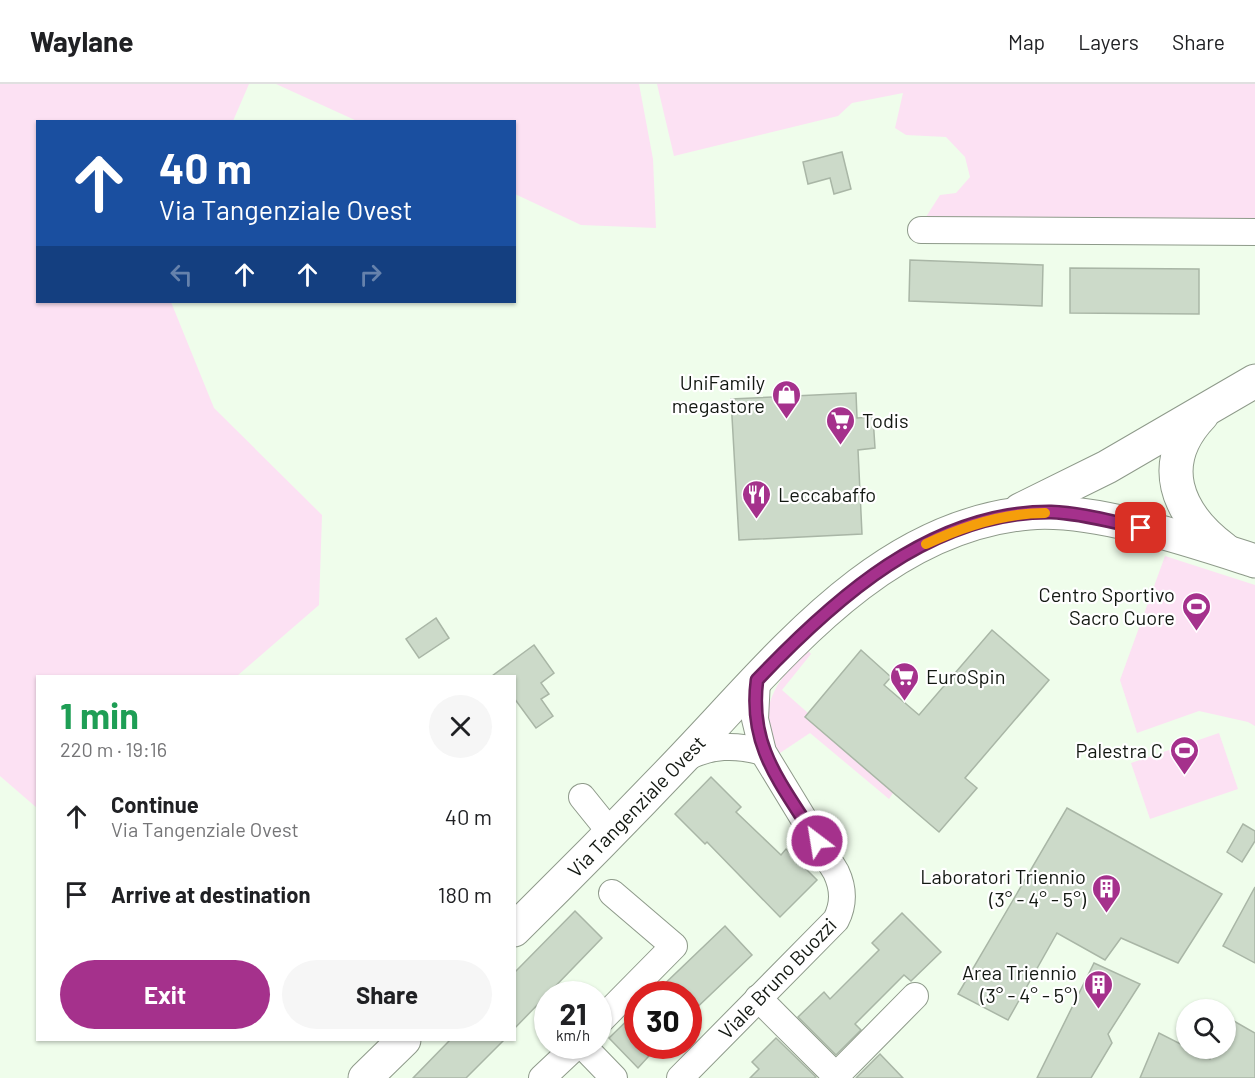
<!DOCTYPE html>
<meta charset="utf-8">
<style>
:root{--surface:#fff;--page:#f6f6f6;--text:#202124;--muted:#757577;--line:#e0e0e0;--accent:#a5318c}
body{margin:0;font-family:Barlow,sans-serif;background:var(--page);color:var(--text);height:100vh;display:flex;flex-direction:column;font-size:22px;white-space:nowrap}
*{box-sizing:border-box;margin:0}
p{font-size:20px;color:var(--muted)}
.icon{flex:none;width:33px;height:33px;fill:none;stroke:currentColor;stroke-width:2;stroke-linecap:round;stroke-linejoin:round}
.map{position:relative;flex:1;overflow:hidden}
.details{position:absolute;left:36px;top:591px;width:480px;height:366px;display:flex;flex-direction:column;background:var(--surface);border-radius:0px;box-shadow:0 2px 4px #0004}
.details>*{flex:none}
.hud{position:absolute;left:36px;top:36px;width:480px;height:183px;border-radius:0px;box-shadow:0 2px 4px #0004;background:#1a4fa0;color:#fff;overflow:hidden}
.controls{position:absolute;left:1176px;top:915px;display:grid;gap:12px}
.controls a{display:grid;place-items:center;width:60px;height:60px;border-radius:50%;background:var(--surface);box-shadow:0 2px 4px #0004;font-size:30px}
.speed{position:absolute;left:534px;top:897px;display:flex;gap:12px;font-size:30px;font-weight:700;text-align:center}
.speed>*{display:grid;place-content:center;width:78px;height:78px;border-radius:50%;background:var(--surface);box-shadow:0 2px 4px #0004;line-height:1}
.speed small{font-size:15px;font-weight:400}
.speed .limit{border:9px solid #d22;background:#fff;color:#111}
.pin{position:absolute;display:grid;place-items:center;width:51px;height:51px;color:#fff;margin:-26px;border-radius:12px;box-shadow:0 3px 9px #0006}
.me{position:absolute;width:66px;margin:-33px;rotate:329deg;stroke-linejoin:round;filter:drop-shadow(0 0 4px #0008)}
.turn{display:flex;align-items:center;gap:21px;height:126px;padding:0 24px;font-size:27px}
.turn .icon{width:78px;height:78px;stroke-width:2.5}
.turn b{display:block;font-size:42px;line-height:51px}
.lanes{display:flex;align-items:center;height:57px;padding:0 24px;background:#0003;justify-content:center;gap:30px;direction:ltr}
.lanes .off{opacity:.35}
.round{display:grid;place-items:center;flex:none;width:63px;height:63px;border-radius:32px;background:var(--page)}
.summary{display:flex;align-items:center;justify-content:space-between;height:102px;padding:0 24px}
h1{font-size:36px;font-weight:700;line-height:45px;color:#1e9e55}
.primary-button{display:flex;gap:12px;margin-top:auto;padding:12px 24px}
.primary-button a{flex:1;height:69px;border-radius:36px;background:var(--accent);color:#fff;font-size:24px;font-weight:700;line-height:69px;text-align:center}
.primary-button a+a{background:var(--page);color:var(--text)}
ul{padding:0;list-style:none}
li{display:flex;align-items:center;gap:18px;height:78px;padding:0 24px}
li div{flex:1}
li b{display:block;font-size:22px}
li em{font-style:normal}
header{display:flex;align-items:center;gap:36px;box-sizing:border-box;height:84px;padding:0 30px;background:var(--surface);border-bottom:2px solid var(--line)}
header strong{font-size:28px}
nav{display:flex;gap:33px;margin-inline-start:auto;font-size:21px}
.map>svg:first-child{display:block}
.green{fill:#fce1f3}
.building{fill:#ccdac9;stroke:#a9b6a6;stroke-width:1.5}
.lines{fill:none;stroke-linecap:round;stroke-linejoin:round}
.minor-casing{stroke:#8e9a8a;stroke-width:28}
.major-casing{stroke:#8e9a8a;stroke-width:35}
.minor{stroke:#fff;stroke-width:26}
.major{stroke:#fff;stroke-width:33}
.route-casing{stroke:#6b205b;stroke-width:15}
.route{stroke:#a5318c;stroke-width:10}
.slow{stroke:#f59e0b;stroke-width:10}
.labels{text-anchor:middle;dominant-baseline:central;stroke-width:4.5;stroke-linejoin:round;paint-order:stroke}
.poi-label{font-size:20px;fill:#131812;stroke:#fff;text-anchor:end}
.street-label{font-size:20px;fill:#131812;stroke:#fff}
</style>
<header>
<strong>Waylane</strong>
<nav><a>Map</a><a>Layers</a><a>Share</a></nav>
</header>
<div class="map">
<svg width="1255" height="994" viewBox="0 0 1255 994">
<rect width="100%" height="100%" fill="#effdeb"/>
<g class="green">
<polygon points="0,0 249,0 233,37 38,38 38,218 171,218 214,324 322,431 319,521 237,592 38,592 37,724 0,692"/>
<polygon points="276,0 639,0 653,75 656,144 581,141 515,110 514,38 357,37"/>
<polygon points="657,0 1255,0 1255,140 924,136 940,111 956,109 970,93 965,73 946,53 906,51 895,44 903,9 852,19 838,32 674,72"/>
<polygon points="1165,472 1255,501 1255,642 1248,638 1199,627 1137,649 1120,596"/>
<path d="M 807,565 L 811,570 L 782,606 L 808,629 L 805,633 L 893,709 L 889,715 L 810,649 L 780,669 C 750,631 779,593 807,565 Z"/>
<polygon points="1219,649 1238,705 1150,735 1131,679"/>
</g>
<g class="building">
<polygon points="842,68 851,105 834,110 830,94 808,100 803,78"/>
<polygon points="910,176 1043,181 1042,222 909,217"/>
<polygon points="1070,184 1199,185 1199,230 1070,229"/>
<polygon points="856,309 857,334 873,333 875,364 858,366 862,450 739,456 731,315"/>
<polygon points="436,534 449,554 419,574 406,555"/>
<polygon points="992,546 1049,596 965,694 977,704 939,748 805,633 861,566 891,593 884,601 919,631"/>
<polygon points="534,561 554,589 541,599 549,610 541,615 553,632 536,644 514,614 514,592 492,592"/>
<polygon points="711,693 741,723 736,728 781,771 786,765 817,796 780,833 707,758 705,760 675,730"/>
<polygon points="1067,724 1222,810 1178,879 1121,854 1105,876 1057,849 1008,936 958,910"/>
<polygon points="1243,740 1255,747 1255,757 1242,778 1227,768"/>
<polygon points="1255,803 1255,879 1223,862"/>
<polygon points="575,827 602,854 514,945 514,889"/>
<polygon points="902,829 941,868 911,897 904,891 855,940 861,946 836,971 798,933 824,908 830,915 879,866 872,859"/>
<polygon points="725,842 752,871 688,932 688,910 654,910"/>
<polygon points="1094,879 1140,900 1108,950 1112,959 1091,994 1037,994"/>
<polygon points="638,926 638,962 658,962 638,984 609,954"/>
<polygon points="1232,936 1255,949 1255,994 1140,994 1159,949 1210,975 1216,964 1226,964 1226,948"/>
<polygon points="776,954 816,993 814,994 750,994 759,985 752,978"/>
<polygon points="450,956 504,956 466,994 413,994"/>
<polygon points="880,970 903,994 856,994"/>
</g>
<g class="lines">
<defs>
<g id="minor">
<polyline points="921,146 1255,148"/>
<path d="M 685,674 C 711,661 735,660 763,668"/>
<polyline points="582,713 611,749"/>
<polyline points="758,914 836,992"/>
<polyline points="598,939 674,862 612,809"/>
<polyline points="583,962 614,994"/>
<polyline points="542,994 576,962"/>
<path d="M 680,994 L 836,836 C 844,820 844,805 836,788 L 763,668 L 755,635 L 757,596"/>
<polyline points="834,994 915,912"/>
</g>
<g id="major">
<path d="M 1202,331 C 1156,379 1176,429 1224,465"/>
<polyline points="1020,426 1107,383 1255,297"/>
<path d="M 514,846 C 572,789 628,732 684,673 C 779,574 880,442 1029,429 C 1093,423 1193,457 1255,477"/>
<polyline points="365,994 404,956"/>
</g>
</defs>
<use href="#minor" class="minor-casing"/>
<use href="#major" class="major-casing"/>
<use href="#minor" class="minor"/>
<use href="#major" class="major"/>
</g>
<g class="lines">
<defs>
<path id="route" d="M 817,757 C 783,701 748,665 757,596 C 834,515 931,427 1051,428 C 1081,429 1112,438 1141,444"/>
</defs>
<use href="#route" class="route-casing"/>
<use href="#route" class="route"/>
<path class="slow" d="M 926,460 C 964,442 1003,429 1045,429"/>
</g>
<defs>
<symbol id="shop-pin" viewBox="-11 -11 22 30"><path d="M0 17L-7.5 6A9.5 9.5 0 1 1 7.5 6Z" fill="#a5318c" stroke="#fff"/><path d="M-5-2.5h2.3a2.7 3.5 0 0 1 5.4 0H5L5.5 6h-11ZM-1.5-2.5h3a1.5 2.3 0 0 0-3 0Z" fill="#fff"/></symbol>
<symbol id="supermarket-pin" viewBox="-11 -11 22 30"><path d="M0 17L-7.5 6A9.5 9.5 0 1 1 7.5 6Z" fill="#a5318c" stroke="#fff"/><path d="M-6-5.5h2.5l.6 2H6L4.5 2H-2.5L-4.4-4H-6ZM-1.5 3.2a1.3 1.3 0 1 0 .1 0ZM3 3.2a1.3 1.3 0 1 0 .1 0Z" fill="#fff"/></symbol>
<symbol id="restaurant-pin" viewBox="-11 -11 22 30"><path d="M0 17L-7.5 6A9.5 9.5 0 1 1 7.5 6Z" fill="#a5318c" stroke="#fff"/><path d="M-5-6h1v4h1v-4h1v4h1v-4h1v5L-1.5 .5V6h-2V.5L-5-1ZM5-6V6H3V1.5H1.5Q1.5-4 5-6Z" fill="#fff"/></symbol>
<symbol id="stadium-pin" viewBox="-11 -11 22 30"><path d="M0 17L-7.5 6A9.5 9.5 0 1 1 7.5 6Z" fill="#a5318c" stroke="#fff"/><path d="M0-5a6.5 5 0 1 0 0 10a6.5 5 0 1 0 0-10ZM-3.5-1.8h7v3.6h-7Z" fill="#fff"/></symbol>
<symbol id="building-pin" viewBox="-11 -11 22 30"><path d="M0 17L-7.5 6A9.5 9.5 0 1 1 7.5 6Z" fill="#a5318c" stroke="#fff"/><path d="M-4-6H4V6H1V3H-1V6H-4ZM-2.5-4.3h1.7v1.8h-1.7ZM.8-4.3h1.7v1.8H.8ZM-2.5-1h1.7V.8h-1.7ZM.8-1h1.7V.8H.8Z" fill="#fff"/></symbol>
</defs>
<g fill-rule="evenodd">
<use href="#shop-pin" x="770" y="294" width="33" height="45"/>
<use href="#supermarket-pin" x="824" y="320" width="33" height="45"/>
<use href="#restaurant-pin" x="740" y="394" width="33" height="45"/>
<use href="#stadium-pin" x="1180" y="506" width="33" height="45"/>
<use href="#supermarket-pin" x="888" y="576" width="33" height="45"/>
<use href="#stadium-pin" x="1168" y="650" width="33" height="45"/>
<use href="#building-pin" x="1090" y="788" width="33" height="45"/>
<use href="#building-pin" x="1082" y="884" width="33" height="45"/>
</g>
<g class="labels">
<g class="poi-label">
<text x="765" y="298">UniFamily<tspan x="765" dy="23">megastore</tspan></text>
<text x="862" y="336" text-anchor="start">Todis</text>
<text x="778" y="410" text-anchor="start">Leccabaffo</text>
<text x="1175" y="510">Centro Sportivo<tspan x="1175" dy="23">Sacro Cuore</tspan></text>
<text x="926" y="592" text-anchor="start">EuroSpin</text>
<text x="1163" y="666">Palestra C</text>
<text x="1086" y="792">Laboratori Triennio<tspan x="1086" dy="23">(3° - 4° - 5°)</tspan></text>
<text x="1077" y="888">Area Triennio<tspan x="1077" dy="23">(3° - 4° - 5°)</tspan></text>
</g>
<g class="street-label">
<text transform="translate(636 722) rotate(-46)">Via Tangenziale Ovest</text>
<text transform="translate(777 894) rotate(-46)">Viale Bruno Buozzi</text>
</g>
</g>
</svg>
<div class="controls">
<a><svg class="icon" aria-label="search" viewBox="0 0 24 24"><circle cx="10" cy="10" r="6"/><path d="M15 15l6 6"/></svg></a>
</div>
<div class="speed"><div>21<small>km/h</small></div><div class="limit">30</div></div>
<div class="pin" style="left:1141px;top:444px;background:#d93025"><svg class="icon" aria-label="arrive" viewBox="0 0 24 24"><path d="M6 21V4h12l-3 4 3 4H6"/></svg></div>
<svg class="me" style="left:817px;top:757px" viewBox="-20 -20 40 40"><circle r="17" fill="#a5318c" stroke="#fff" stroke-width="3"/><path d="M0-11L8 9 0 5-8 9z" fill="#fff"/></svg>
<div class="hud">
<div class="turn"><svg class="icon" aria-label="ahead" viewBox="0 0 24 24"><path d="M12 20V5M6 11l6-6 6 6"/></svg><div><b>40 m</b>Via Tangenziale Ovest</div></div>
<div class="lanes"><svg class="icon off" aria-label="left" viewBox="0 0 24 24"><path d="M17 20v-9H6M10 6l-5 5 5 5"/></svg><svg class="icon" aria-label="ahead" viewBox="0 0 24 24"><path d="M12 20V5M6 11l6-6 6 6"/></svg><svg class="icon" aria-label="ahead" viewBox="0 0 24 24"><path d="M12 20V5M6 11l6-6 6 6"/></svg><svg class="icon off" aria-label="right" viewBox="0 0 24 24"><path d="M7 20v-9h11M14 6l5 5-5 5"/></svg></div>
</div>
<section class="details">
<div class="summary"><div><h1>1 min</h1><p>220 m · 19:16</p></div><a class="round"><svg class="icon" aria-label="close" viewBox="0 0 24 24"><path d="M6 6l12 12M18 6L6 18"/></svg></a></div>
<ul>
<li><svg class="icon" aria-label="ahead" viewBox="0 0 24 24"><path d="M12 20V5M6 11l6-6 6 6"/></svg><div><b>Continue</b><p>Via Tangenziale Ovest</p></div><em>40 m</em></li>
<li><svg class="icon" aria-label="arrive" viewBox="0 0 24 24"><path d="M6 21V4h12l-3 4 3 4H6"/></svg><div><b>Arrive at destination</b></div><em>180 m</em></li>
</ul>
<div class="primary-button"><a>Exit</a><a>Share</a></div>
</section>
</div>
